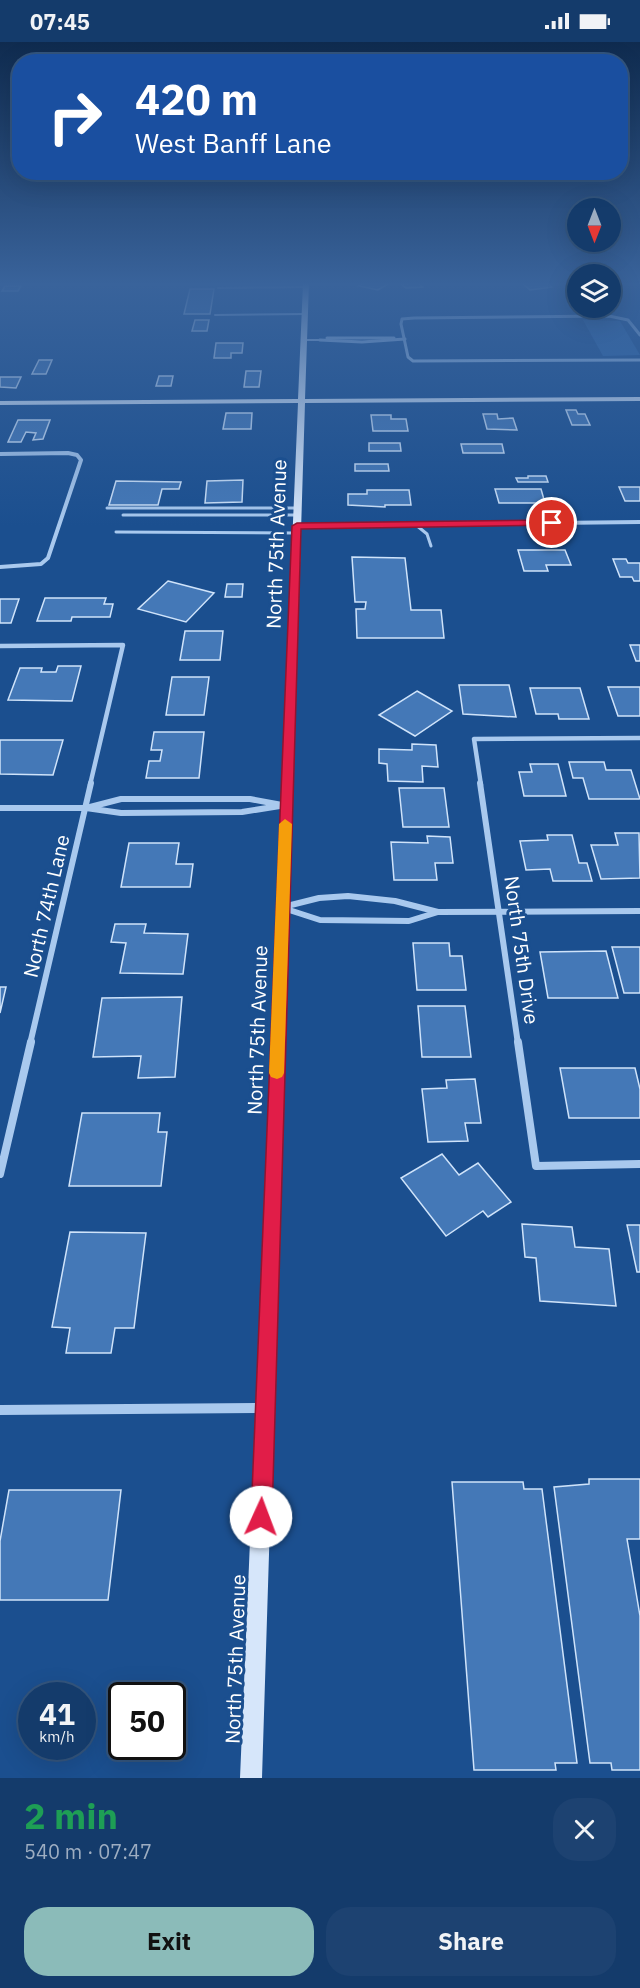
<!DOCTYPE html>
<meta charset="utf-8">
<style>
:root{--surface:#143b6b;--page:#1d4271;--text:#f1f3f6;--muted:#9dadc1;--line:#33557e;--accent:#8bbbb9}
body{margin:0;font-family:"IBM Plex Sans",sans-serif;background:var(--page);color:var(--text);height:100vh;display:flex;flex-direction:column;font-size:22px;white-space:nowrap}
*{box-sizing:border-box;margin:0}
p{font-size:20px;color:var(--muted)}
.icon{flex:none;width:33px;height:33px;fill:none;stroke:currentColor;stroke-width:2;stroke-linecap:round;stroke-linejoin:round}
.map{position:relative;height:1736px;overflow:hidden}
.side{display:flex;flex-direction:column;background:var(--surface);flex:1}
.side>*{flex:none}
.guide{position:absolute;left:12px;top:12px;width:616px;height:126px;border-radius:24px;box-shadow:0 6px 24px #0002,0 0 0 2px var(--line);background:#1a4fa0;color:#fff;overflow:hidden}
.needle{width:39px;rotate:180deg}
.buttons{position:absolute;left:567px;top:156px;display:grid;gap:12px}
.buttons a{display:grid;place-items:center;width:54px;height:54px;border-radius:50%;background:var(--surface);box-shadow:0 6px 24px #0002,0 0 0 2px var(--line);font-size:30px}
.speed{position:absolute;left:18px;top:1640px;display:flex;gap:12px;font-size:30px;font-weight:700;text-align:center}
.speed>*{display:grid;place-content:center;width:78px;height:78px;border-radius:50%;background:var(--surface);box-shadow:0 6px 24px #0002,0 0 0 2px var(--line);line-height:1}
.speed small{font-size:15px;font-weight:400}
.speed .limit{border:3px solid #111;border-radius:9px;background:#fff;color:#111}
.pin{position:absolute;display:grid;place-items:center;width:51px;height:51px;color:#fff;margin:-26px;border:3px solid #fff;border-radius:50%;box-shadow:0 2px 6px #0007}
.me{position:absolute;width:66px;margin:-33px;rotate:2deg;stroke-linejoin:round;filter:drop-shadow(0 0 4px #0008)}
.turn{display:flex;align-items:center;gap:21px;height:126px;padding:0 24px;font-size:27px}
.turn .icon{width:78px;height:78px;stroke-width:2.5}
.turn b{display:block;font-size:42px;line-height:51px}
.round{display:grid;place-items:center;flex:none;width:63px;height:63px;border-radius:24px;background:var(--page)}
.overview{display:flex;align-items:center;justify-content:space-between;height:102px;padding:0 24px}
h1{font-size:36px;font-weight:800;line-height:45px;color:#1e9e55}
.primary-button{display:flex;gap:12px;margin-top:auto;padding:12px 24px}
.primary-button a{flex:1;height:69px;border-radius:24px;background:var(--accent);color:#111;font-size:24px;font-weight:800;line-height:69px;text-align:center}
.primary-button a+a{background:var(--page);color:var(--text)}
.status{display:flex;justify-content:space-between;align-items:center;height:42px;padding:0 30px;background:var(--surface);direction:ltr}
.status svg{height:16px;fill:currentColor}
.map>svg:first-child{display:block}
.green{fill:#2e69ad}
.building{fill:#4478b7;stroke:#cfe3fa;stroke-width:1.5}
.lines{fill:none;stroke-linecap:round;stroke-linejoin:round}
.lane-far1{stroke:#a9c9ee;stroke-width:2}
.lane{stroke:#a9c9ee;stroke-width:3}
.street-far5{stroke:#a9c9ee;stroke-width:3}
.street-far4{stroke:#a9c9ee;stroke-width:4}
.street-far3{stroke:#a9c9ee;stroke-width:4.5}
.street-far2{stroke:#a9c9ee;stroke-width:6}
.street-far1{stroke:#a9c9ee;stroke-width:8}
.street{stroke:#a9c9ee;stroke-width:10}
.secondary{fill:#d6e6fa;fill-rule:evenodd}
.route{fill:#e11d48;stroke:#92132f;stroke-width:1.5}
.slow{fill:#f59e0b}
.labels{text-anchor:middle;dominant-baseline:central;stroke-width:6;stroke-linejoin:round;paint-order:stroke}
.street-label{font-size:20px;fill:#fff;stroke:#1b4f8f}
</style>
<div class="status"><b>07:45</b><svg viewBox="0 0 49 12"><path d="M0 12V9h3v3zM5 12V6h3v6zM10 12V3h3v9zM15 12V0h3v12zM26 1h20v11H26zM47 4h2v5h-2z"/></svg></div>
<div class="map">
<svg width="640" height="1736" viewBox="0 0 640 1736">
<rect width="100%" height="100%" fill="#1b4f8f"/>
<polygon class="green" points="583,278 620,279 640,313 603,314"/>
<g class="building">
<polygon points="364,241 382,241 388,242 378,248 359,244"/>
<polygon points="419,241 423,245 406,246 401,242"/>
<polygon points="522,241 546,241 552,245 530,248"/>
<polygon points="5,244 21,244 18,249 2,249"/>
<polygon points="190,247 214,247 210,272 184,272"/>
<polygon points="195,278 209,278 207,289 192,289"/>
<polygon points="216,301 243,301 242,311 231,311 231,316 214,316"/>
<polygon points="39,318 52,318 46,332 32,332"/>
<polygon points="246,329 261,329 259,345 244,345"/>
<polygon points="159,334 173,334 171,344 156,344"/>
<polygon points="0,335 21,335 16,346 0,345"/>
<polygon points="566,368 576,368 578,372 585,372 590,383 572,383"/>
<polygon points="226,371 252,371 251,387 223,387"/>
<polygon points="483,372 497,372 498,377 513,376 517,388 487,387"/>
<polygon points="371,373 391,373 391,377 406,377 408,389 373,389"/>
<polygon points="18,378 50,378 43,397 33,398 36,391 26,390 21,400 8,400"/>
<polygon points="369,401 400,401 401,409 369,409"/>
<polygon points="461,402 502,402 504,411 463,411"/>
<polygon points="355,422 388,422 389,429 355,429"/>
<polygon points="528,434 546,434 548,440 518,440 516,436 528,436"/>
<polygon points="243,438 242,460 205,461 207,439"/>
<polygon points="116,439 181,440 179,447 162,447 158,463 109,463"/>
<polygon points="619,445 640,445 640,459 625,459"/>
<polygon points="495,447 541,447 545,461 499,461"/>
<polygon points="367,448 409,448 411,463 385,463 385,465 348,463 348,452 367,452"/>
<polygon points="518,508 565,508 571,523 546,523 548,529 524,529"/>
<polygon points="352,515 405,516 411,568 441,568 444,596 357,596 356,567 365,567 366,560 355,560"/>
<polygon points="613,517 626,517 628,521 640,521 640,539 634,539 632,535 620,535"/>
<polygon points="168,539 214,551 186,580 138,567"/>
<polygon points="227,542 243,542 242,555 225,555"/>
<polygon points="45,556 106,556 104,562 113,562 110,575 72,575 71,579 37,579"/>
<polygon points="0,557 19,557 11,581 0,581"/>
<polygon points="185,589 223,589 220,618 180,618"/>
<polygon points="630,603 640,603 640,619 636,619"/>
<polygon points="58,624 81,624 72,659 8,658 20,626 42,626 41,630 56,630"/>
<polygon points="172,635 209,635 204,673 166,673"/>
<polygon points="459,643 509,643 516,675 463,672"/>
<polygon points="608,645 640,645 640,674 618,674"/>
<polygon points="530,646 580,646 589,677 559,677 558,672 536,672"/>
<polygon points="417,649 452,669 415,694 379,673"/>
<polygon points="154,690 204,690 199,736 146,736 149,719 160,719 162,708 151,708"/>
<polygon points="0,698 63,698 53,733 0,732"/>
<polygon points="412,702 436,703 438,725 422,724 423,740 388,739 387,722 379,721 379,707 412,708"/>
<polygon points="569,720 604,720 606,728 631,728 640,757 589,757 583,736 573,736"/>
<polygon points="530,722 558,722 566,754 524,754 519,730 532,730"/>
<polygon points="399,746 444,746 449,785 403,785"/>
<polygon points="615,791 639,791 640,836 601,837 591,803 618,803"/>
<polygon points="547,793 572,793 579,821 587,821 592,839 553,839 550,827 526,828 520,799 548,798"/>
<polygon points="427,794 450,795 453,821 435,821 437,838 394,838 391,800 428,801"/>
<polygon points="129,801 179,801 176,822 193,822 190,845 121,845"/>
<polygon points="115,882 146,882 144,891 188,892 183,932 120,931 126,901 111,900"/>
<polygon points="413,901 449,901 450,914 462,914 466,948 417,948"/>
<polygon points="612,905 640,905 640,951 624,951"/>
<polygon points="606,909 618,956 548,956 540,910"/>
<polygon points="0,945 6,945 0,971"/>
<polygon points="182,955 175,1035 138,1036 141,1014 93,1015 102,956"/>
<polygon points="418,964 465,964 471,1015 422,1015"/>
<polygon points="560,1026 635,1026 640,1047 640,1076 569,1076"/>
<polygon points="475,1037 481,1081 465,1081 468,1099 428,1100 422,1047 447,1046 446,1038"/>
<polygon points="82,1071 160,1071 158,1090 167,1090 161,1144 69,1144"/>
<polygon points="442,1112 459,1133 478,1121 511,1160 488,1175 483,1169 446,1194 401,1136"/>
<polygon points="522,1182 572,1185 575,1205 609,1207 616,1264 540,1259 536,1216 525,1215"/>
<polygon points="627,1183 640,1183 640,1230 637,1230"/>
<polygon points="70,1190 146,1191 134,1286 115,1286 111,1311 66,1311 70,1286 52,1285"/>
<polygon points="589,1437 640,1437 640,1497 627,1497 640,1574 640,1728 612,1728 611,1721 590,1721 554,1445 589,1442"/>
<polygon points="452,1440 523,1440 524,1447 542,1447 577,1721 555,1721 556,1728 474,1728"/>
<polygon points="9,1448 121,1448 108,1558 0,1558 0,1499"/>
</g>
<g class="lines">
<g class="lane-far1">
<polyline points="218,246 306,245"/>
<polyline points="215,273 305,272"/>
<polyline points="304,298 320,298"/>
</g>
<g class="lane">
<polyline points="107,466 298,466"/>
<polyline points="123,473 298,473"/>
<polyline points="416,483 427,492 431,504"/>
<polyline points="116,490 297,491"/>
</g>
<g class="street-far5">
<polyline points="640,293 628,278 609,274 414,276 402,277 401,282 408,315 413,319 640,318"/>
<polyline points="327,296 394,296"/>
<polyline points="320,298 362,300 405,297"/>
</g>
<g class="street-far4">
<polyline points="0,412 68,411 77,413 81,418 48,516 41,522 0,525"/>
<polyline points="297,484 640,480"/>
</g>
<g class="street-far3">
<polyline points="0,604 123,603 90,743"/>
<polyline points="481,743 474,697 640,696"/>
</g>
<g class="street-far2">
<polyline points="480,741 518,1002"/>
<polyline points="90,765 121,757 250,757 282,763"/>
<polyline points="0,766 86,766 121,771 242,770 286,763"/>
<polyline points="283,865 319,856 348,854 395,859 438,870 640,869"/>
<polyline points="283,866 320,878 409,879 438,870"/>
<polyline points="30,1002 91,741"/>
</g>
<g class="street-far1">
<polyline points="518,1000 536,1124 640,1122"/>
<polyline points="0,1132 31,1000"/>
</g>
<polyline class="street" points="0,1368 262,1366"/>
<polygon class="secondary" points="303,241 309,241 305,357 640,355 640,359 305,361 262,1736 240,1736 298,361 0,363 0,359 298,357"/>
</g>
<linearGradient id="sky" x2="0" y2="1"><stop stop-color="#0f2b4f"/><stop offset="0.5" stop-color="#39639b"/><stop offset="1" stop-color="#39639b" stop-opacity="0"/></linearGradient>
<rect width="640" height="484" fill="url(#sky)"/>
<polygon class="route" points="552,478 556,481 555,483 301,487 272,1475 269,1482 261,1485 254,1482 251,1475 292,484 297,481"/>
<polygon class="slow" points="285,777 292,782 284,1031 282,1035 277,1037 271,1035 269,1031 279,782"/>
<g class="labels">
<g class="street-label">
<text transform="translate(276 502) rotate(-88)">North 75th Avenue</text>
<text transform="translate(46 864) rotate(-77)">North 74th Lane</text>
<text transform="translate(522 908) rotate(82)">North 75th Drive</text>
<text transform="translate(257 988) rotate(-88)">North 75th Avenue</text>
<text transform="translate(235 1617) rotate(-88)">North 75th Avenue</text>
</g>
</g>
</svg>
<div class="buttons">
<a><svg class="needle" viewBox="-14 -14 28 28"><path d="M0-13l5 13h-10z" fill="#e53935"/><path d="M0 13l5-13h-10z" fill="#9dadc1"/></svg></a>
<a><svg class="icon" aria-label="layers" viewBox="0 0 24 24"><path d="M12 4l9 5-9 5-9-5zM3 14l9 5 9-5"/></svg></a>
</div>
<div class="speed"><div>41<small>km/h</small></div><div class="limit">50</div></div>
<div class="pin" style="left:552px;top:481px;background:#d93025"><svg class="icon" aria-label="arrive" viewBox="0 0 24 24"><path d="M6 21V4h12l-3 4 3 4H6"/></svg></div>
<svg class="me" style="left:261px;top:1475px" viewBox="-20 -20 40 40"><circle r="19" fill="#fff"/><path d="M0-13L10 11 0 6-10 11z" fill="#e11d48"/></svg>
<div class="guide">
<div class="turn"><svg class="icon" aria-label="right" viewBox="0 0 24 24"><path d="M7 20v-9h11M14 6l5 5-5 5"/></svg><div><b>420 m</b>West Banff Lane</div></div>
</div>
</div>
<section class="side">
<div class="overview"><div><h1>2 min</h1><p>540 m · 07:47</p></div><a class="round"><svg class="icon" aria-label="close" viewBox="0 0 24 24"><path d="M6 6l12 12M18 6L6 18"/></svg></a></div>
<div class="primary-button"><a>Exit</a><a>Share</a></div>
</section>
